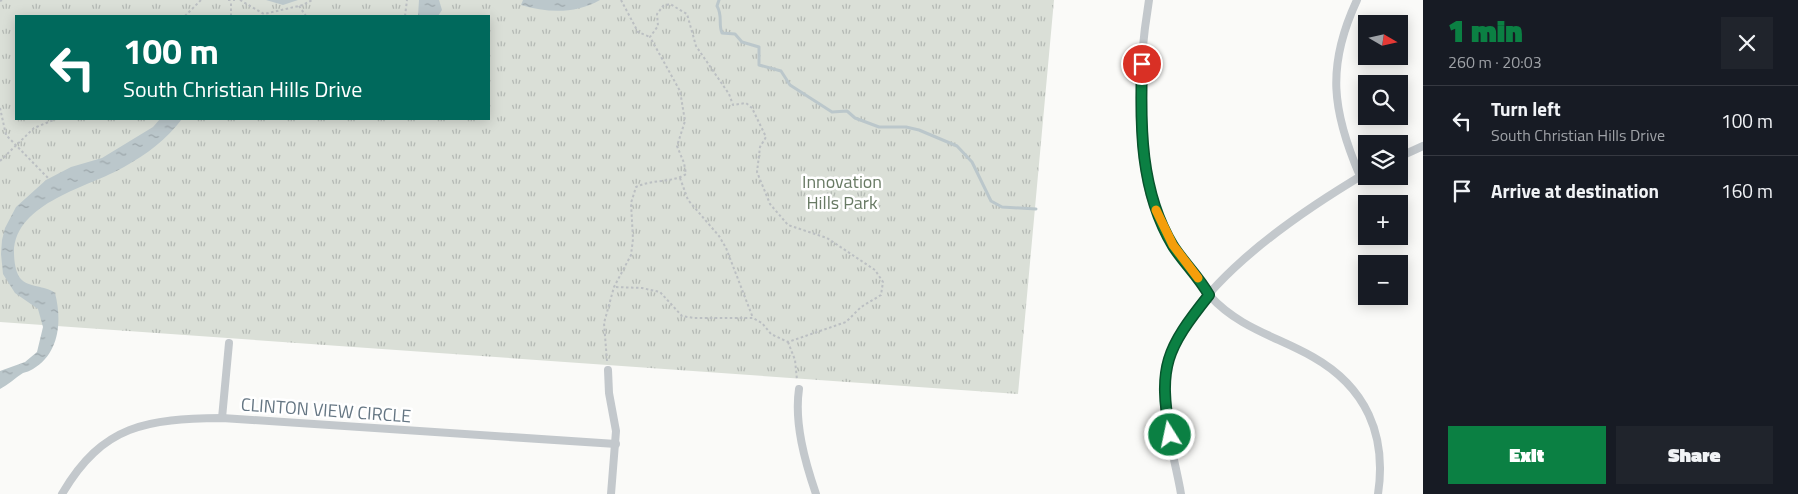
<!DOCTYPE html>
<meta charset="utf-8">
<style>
:root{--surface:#171b24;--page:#20242c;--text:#f1f3f6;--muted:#9ea1a6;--line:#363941;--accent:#0b8043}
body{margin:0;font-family:"Titillium Web",sans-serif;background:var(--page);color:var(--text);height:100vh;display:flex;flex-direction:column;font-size:19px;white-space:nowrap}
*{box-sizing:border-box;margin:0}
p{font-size:16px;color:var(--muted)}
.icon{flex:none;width:28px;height:28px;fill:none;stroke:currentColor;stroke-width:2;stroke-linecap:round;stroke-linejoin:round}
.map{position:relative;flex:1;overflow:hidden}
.details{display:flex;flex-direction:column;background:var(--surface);width:375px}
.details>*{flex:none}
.guide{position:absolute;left:15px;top:15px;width:475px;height:105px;border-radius:0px;box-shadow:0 2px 12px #0003;background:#00695c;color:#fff;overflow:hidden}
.needle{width:32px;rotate:99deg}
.tools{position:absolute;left:1358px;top:15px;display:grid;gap:10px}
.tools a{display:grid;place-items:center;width:50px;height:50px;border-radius:0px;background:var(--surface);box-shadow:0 2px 12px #0003;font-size:25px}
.pin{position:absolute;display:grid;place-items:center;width:42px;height:42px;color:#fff;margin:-21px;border:2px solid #fff;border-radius:50%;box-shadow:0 1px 5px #0007}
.me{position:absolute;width:55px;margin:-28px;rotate:350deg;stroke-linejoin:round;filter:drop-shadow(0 0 4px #0008)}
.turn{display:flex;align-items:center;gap:18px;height:105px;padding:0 25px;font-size:22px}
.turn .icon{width:65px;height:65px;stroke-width:2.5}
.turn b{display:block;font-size:35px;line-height:42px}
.round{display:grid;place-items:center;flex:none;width:52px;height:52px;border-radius:0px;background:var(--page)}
.head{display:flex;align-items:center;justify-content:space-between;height:85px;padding:0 25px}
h1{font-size:30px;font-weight:800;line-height:38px;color:var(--accent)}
.action{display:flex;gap:10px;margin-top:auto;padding:10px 25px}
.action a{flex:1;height:58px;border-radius:0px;background:var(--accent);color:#fff;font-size:20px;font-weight:800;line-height:58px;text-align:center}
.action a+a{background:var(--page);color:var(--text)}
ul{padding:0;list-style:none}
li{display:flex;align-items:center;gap:15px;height:70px;padding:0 25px;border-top:1px solid var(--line)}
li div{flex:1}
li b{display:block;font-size:19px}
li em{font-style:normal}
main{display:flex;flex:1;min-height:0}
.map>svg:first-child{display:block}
.park{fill:url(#park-tufts);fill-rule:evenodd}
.water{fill:url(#water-ripples)}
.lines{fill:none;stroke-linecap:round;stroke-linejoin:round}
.stream{stroke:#bbc7cb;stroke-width:3}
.path{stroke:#bbbfc2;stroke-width:2;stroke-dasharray:2.5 2.5;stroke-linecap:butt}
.minor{stroke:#c3c8cc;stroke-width:8}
.route-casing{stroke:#07532c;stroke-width:12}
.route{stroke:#0b8043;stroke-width:9}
.slow{stroke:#f59e0b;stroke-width:9}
.labels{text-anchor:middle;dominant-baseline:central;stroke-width:5;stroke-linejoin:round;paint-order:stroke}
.park-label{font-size:18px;fill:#687a64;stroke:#fff}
.street-label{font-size:18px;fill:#657683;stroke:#fff}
</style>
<main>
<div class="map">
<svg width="1423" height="494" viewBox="0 0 1423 494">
<defs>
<pattern id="park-tufts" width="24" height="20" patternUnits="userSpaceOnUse" patternTransform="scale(1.25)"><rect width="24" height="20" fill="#dadfd7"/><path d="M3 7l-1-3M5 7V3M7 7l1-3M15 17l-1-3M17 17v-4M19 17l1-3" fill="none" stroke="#b4b9b4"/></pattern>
<pattern id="water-ripples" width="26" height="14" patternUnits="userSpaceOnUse" patternTransform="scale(1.25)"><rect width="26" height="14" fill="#bbc7cb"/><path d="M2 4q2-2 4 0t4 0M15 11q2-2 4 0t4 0" fill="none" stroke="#9ca6aa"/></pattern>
</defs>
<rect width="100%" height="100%" fill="#fafaf8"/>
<path class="park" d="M 0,0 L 1054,0 L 1018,394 L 0,322 ZM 16,16 L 489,16 L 489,119 L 16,119 Z"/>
<g class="water">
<polygon points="266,0 298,0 283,5"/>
<polygon points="419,0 439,0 442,10 438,16 418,16"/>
<path d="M 523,0 L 600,0 C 575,14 548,13 521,5 Z"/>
<path d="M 160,119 L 182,119 C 166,140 147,154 124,167 C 90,187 15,202 14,252 C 14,259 15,271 20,278 C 28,288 45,285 55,293 C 62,320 60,353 33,369 C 30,371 26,372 23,373 C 15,378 8,385 0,389 L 0,371 L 25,362 L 37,352 L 43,327 L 38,309 L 15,293 L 3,274 L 1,254 L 2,240 L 5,228 L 16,207 L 46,180 L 71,167 L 102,158 L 153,127 Z"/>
</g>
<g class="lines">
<path class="stream" d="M 719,0 L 717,6 C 723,16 718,24 722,33 L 735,34 L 742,42 L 759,47 L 759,65 L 781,71 L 790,85 L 832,112 L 847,111 L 855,118 L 879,127 L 906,127 L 919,130 L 957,146 L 972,162 L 991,201 L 1002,207 L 1036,209"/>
<g class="path">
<polyline points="228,0 235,0"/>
<polyline points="240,0 264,14 303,5 312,0"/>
<polyline points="621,0 638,32 650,37"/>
<polyline points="0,1 2,0"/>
<polyline points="299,6 306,16"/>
<polyline points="185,16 201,0"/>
<polyline points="231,16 231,2"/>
<polyline points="405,16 407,0"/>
<polyline points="0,108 6,135 49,179"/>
<polyline points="0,161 34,128 56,119"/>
<polyline points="680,178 688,200 719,236 726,248 753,318"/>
<polyline points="788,342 795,360 797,380"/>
<path d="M 607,361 L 604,323 L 614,287 L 631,255 L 633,239 L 631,203 L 636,187 C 652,179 673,183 686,174 L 684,163 L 677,146 L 685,121 L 680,91 L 650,37 L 658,26 L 657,14 L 663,6 L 670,4 L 687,14 L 696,46 L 729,94 L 733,105 L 746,103 L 752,108 L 766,137 L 760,147 L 757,172 L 770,204 L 788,225 L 827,238 L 875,270 L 883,282 L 881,295 L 861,307 L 846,322 L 788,342 L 771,334 L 762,323 L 753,318 L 694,318 L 682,316 L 660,292 L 642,288 L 614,287"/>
</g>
<g class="minor">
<path d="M 1149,0 C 1139,62 1134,134 1150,196 C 1159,228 1179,255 1200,280 C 1204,285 1206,291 1210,296 C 1239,328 1278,337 1313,357 C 1366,387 1387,435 1378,494"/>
<path d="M 1357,0 C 1326,66 1332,111 1360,176"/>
<polyline points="1399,157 1423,146"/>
<polyline points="608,370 609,393 616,431 611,494"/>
<path d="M 799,389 C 794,423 805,462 816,494"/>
<polyline points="222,418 229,343"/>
<path d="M 62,494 C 103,424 147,419 222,418 L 616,444"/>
<path d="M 1181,494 C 1176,462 1160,413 1164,382 C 1174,294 1297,214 1366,173"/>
</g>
</g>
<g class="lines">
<defs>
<path id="route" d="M 1142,64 C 1140,126 1140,191 1173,246 C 1184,263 1199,277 1209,295 C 1166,349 1158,366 1170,435"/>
</defs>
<use href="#route" class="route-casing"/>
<use href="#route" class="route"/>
<polyline class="slow" points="1156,210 1173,245 1198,278"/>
</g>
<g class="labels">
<g class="park-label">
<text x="842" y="181">Innovation<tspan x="842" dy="21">Hills Park</tspan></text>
</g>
<g class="street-label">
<text transform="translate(326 410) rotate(4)">CLINTON VIEW CIRCLE</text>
</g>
</g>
</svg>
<div class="tools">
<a><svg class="needle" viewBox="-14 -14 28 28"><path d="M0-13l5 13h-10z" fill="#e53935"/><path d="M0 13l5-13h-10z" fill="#9ea1a6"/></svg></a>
<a><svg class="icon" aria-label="search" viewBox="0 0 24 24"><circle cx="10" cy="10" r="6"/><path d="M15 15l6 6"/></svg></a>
<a><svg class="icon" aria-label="layers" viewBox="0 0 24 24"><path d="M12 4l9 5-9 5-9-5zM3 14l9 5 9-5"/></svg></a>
<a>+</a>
<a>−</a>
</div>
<div class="pin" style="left:1142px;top:64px;background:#d93025"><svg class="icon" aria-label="arrive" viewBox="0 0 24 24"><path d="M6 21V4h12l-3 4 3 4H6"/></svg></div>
<svg class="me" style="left:1170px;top:435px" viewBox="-20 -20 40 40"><circle r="17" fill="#0b8043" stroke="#fff" stroke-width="3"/><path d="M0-11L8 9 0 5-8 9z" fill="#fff"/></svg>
<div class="guide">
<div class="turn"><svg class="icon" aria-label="left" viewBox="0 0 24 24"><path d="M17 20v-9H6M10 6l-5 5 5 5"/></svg><div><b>100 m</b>South Christian Hills Drive</div></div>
</div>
</div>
<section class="details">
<div class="head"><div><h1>1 min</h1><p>260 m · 20:03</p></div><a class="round"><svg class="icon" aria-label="close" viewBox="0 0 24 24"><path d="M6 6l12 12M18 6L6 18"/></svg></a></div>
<ul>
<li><svg class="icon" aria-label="left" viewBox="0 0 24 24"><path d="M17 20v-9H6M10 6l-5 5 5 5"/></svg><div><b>Turn left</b><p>South Christian Hills Drive</p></div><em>100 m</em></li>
<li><svg class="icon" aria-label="arrive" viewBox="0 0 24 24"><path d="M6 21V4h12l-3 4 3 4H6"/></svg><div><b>Arrive at destination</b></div><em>160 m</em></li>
</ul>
<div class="action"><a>Exit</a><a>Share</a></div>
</section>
</main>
